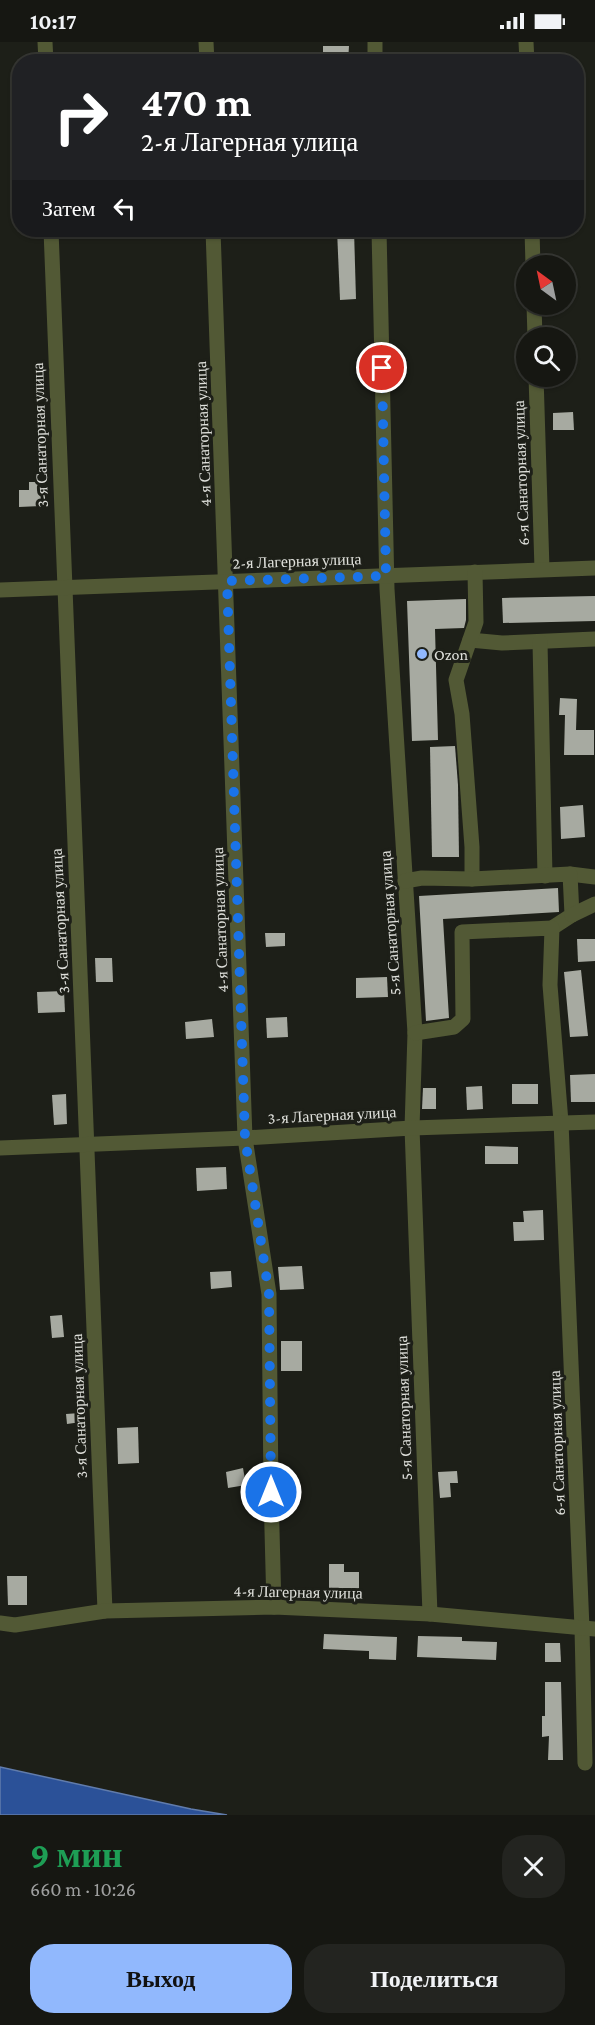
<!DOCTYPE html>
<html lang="ru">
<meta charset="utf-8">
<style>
:root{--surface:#161712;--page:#232420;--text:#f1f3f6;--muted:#9e9f9f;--line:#353632;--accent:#91b8fd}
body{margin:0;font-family:"Crimson Pro",serif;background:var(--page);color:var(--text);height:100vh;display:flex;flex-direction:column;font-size:22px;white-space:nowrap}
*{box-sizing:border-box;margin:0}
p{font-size:20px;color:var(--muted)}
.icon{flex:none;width:33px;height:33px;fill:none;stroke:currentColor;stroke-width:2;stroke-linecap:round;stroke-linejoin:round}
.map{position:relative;height:1773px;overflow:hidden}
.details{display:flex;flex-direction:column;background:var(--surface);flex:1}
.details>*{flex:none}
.banner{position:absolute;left:12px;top:12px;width:572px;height:183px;border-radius:24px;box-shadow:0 2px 4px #0004,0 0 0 2px var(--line);background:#202124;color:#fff;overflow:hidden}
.needle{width:39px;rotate:327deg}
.fabs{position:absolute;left:516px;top:213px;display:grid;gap:12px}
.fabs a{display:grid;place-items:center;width:60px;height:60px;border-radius:50%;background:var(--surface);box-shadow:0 2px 4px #0004,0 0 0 2px var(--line);font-size:30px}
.pin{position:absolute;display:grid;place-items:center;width:51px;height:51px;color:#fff;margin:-26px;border:3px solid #fff;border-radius:50%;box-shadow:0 2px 6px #0007}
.me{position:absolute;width:66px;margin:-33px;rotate:0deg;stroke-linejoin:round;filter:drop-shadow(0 0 4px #0008)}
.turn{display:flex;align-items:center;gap:21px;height:126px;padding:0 30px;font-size:27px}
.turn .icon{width:78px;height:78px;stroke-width:2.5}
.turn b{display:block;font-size:42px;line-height:51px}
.then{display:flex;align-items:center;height:57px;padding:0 30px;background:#0003;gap:12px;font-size:22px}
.round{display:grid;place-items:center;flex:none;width:63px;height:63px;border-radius:24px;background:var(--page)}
.summary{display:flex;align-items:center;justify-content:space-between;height:102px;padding:0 30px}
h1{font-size:36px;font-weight:700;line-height:45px;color:#1e9e55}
.cta{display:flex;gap:12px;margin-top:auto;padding:12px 30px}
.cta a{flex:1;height:69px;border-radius:24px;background:var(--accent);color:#111;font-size:24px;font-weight:700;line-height:69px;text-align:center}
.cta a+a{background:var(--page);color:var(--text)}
.status{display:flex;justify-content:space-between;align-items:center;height:42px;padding:0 30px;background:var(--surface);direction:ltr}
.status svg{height:16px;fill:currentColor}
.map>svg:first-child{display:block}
.water{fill:#2b5198;stroke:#617cac;stroke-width:1.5}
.building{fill:#a7aaa1}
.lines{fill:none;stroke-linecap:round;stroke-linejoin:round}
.minor{stroke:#525935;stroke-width:15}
.route{stroke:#1a73e8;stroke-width:10;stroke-dasharray:0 18}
.poi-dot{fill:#91b8fd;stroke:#1d1f18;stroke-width:2}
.labels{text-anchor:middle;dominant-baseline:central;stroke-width:6;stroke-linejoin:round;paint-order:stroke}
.street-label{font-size:16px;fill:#dfe0db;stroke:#1d1f18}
.poi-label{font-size:16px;fill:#dfe0db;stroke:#1d1f18;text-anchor:start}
</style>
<div class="status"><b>10:17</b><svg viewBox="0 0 49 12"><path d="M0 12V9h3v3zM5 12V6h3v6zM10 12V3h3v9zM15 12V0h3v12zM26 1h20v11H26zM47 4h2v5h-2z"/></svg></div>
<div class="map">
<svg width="595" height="1773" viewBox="0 0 595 1773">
<rect width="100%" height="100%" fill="#1d1f18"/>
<polygon class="water" points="0,1725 191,1767 227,1773 0,1773"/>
<g class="building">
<polygon points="323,4 349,4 348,20 323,20"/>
<polygon points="337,188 354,188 356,257 340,258"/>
<polygon points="573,370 574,388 553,388 553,371"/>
<polygon points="29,440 41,440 41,464 19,465 19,448 29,448"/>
<polygon points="595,554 595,579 503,581 502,556"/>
<polygon points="466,557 466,578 464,586 435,587 438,698 412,699 407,559"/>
<polygon points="560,656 577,657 576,688 594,688 594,713 564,713 565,673 559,673"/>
<polygon points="455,704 458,743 459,815 432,815 430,705"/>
<polygon points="583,763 585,795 561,797 560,765"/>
<polygon points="558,846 559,870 443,877 449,976 426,979 419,854"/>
<polygon points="265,891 285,891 285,904 266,905"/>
<polygon points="577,897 595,897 595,919 578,920"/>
<polygon points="95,916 112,916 113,940 96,940"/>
<polygon points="581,928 588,994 570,995 564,930"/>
<polygon points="387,935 388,955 356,956 356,936"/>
<polygon points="64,949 65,970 38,971 37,950"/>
<polygon points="287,975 288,995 267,996 266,976"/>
<polygon points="212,977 214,995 186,997 185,980"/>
<polygon points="595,1032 595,1060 571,1060 570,1033"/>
<rect x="512" y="1042" width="26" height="20"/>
<polygon points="482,1044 483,1067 467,1068 466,1045"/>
<polygon points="423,1046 436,1046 436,1067 422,1067"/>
<polygon points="66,1052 67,1082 54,1083 52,1053"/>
<polygon points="485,1104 518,1105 518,1122 485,1122"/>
<polygon points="226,1125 227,1147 197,1149 196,1126"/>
<polygon points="543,1168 544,1198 514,1199 513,1180 524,1180 523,1169"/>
<polygon points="302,1224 304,1247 280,1248 278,1225"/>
<polygon points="231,1229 232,1245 211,1247 210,1230"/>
<polygon points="62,1273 64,1295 52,1296 50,1274"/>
<rect x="281" y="1299" width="21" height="30"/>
<polygon points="80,1371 81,1380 67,1382 66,1372"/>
<polygon points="138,1385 139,1421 118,1422 117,1386"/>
<polygon points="243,1426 246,1443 228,1446 226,1430"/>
<polygon points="457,1429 458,1441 450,1441 451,1455 440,1456 438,1430"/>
<polygon points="329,1522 344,1522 344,1530 359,1530 359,1558 329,1558"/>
<polygon points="7,1534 27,1534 27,1563 8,1563"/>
<polygon points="324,1592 397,1595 396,1618 369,1617 369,1609 323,1607"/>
<polygon points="418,1594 462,1595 462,1599 497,1600 496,1618 417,1615"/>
<polygon points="545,1601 560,1601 561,1620 545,1620"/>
<polygon points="545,1640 561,1640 563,1718 548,1718 549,1694 542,1695 542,1674 545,1674"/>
</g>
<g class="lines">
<g class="minor">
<polyline points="45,0 46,20"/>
<polyline points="206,0 207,20"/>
<polyline points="375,0 375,20"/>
<polyline points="526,0 527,20"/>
<path d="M 51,188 C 66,648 88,1108 105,1569"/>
<polyline points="213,188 245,1096 269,1252 271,1450 274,1565"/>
<polyline points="379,188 387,547 415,991 412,1086 430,1572"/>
<polyline points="532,188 533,224"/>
<polyline points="534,262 535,296"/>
<polyline points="536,334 542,527"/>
<polyline points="0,548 595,526"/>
<polyline points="470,598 502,601 595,597"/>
<polyline points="540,600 545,834"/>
<polyline points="570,832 595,835"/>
<polyline points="472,837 472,805 462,672 456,638 476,580 475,530"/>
<polyline points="405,839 422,836 472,837 570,832 572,873 552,886"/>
<polyline points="572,873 595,862"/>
<polyline points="415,991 454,985 463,977 462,890 552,886 550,943 561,1080 582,1586 585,1721"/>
<polyline points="0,1106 245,1096 412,1086 595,1080"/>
<polyline points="0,1581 15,1583 105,1569 274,1565 430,1572 595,1587"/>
</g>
</g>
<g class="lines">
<polyline class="route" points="271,1450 269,1252 245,1096 227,539 386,534 382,326"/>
</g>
<circle class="poi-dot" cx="422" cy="612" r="6"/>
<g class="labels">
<g class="street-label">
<text transform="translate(203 392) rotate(-92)">4-я Санаторная улица</text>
<text transform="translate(40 393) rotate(-92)">3-я Санаторная улица</text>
<text transform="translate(521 431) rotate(-92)">6-я Санаторная улица</text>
<text transform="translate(297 519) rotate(-2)">2-я Лагерная улица</text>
<text transform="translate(220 878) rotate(-92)">4-я Санаторная улица</text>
<text transform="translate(60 879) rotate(-93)">3-я Санаторная улица</text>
<text transform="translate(390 881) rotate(-94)">5-я Санаторная улица</text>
<text transform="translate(332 1073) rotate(-3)">3-я Лагерная улица</text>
<text transform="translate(79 1364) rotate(-92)">3-я Санаторная улица</text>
<text transform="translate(404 1366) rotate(-92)">5-я Санаторная улица</text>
<text transform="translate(557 1401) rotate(-92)">6-я Санаторная улица</text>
<text transform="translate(298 1550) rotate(1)">4-я Лагерная улица</text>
</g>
<g class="poi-label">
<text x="434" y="612">Ozon</text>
</g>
</g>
</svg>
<div class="fabs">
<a><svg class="needle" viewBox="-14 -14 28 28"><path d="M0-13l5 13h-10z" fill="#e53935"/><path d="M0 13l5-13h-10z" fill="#9e9f9f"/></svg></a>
<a><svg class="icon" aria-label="search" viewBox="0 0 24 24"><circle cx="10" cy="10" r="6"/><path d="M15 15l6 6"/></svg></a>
</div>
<div class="pin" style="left:382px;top:326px;background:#d93025"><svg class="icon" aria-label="arrive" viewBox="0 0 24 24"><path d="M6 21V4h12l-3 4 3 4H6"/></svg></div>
<svg class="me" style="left:271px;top:1450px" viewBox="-20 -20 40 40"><circle r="17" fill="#1a73e8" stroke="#fff" stroke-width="3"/><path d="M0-11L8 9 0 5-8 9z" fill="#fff"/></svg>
<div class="banner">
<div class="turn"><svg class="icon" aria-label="right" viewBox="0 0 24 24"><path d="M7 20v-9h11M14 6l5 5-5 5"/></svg><div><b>470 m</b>2-я Лагерная улица</div></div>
<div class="then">Затем<svg class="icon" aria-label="left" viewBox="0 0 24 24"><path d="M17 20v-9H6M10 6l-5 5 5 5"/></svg></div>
</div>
</div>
<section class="details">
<div class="summary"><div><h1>9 мин</h1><p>660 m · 10:26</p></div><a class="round"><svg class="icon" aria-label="close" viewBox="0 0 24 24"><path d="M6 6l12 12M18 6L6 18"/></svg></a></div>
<div class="cta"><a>Выход</a><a>Поделиться</a></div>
</section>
